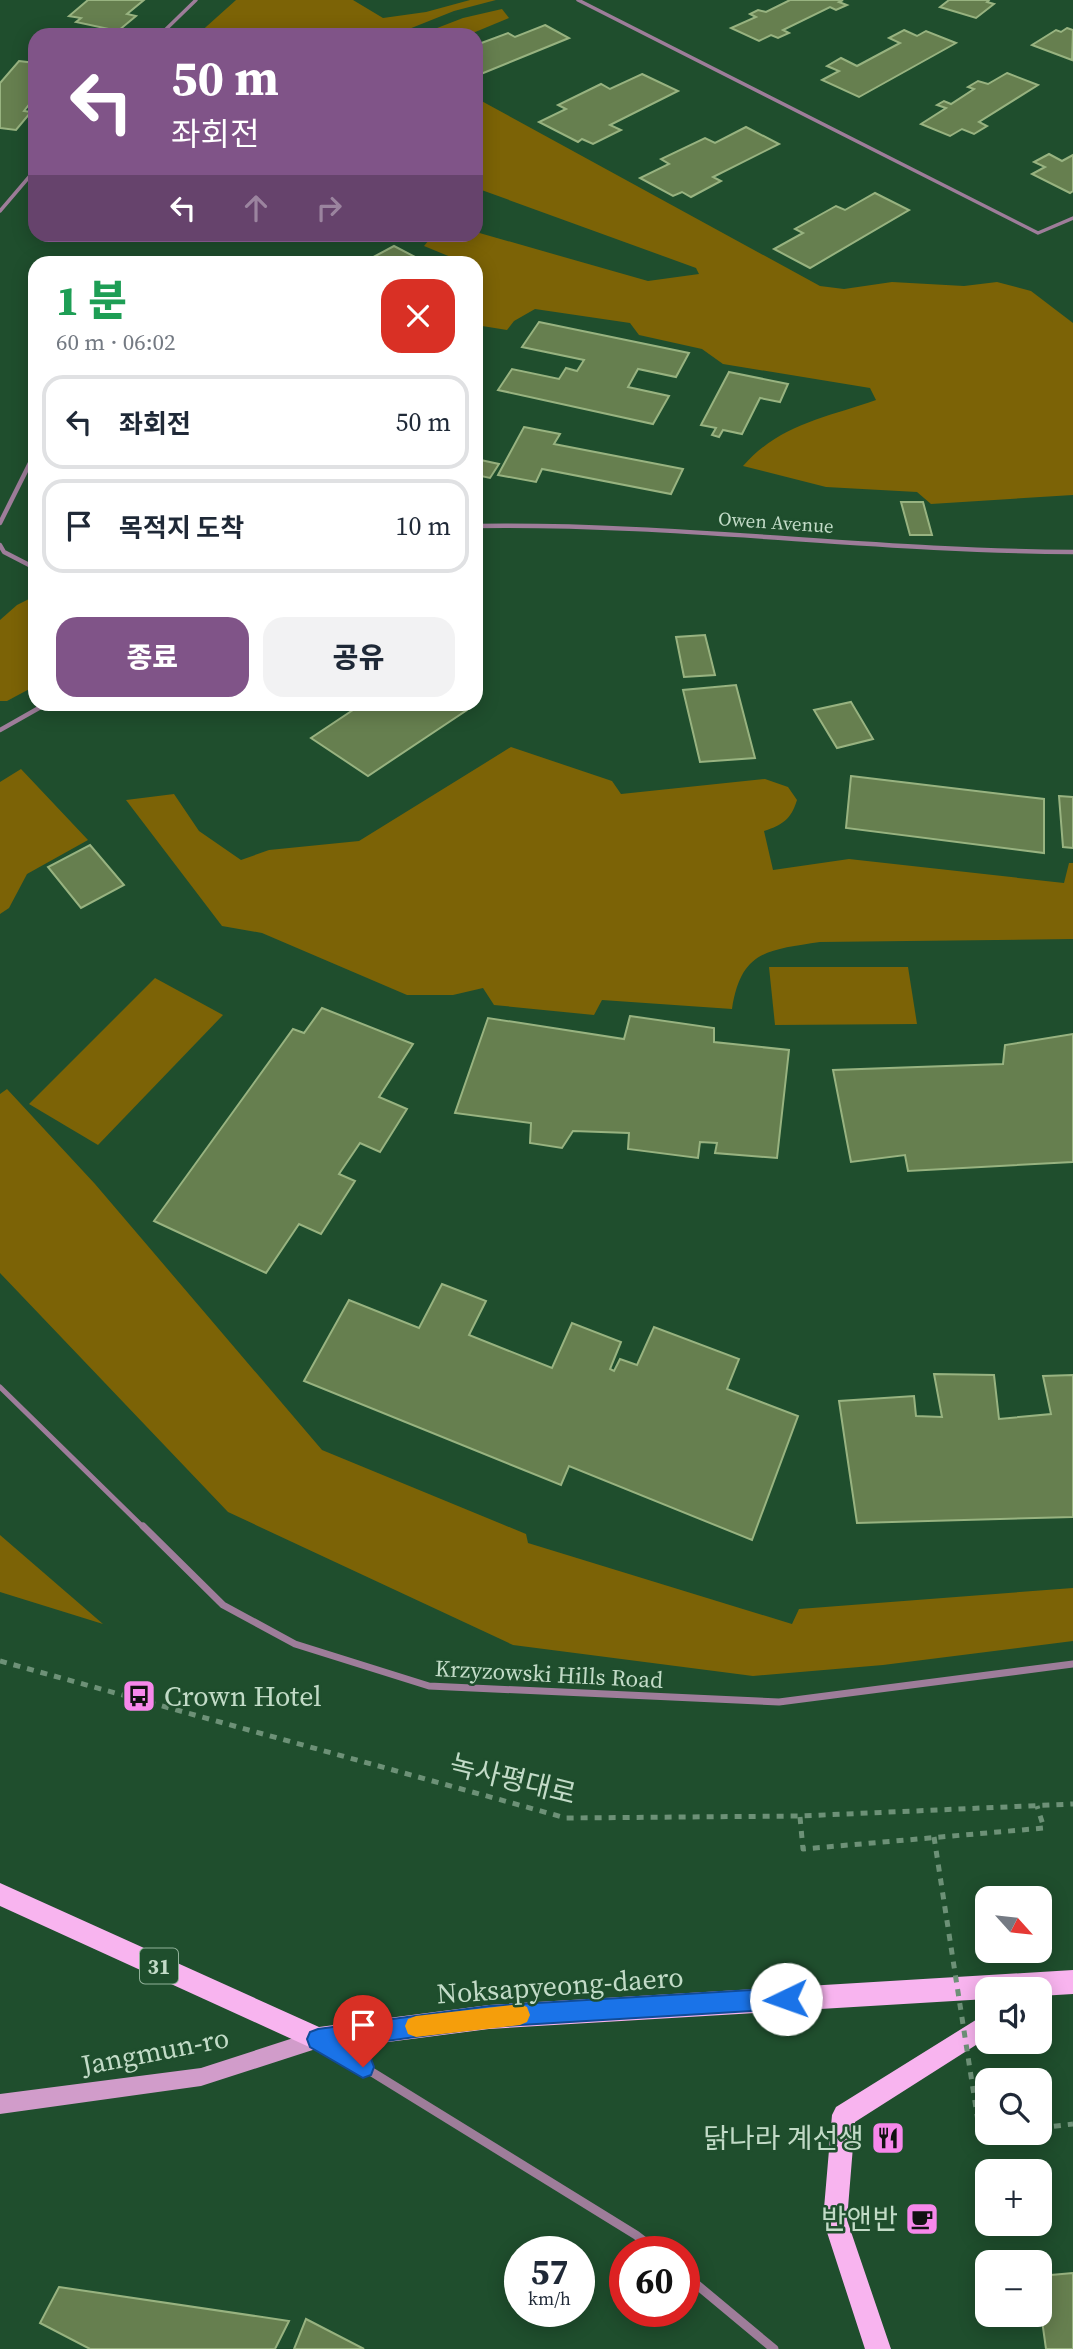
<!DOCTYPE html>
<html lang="ko">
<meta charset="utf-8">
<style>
:root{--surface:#fff;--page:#f2f2f3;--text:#1f2937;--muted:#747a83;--line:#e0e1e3;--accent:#805488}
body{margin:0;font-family:"Source Serif 4","Noto Sans KR",serif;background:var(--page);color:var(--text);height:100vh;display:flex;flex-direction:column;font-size:26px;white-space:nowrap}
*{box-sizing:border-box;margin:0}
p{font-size:23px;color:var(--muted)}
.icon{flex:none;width:38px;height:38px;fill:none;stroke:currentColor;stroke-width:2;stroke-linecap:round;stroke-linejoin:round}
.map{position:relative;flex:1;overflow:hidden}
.sheet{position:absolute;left:28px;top:256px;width:455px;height:455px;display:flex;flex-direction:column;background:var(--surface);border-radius:21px;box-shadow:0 4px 18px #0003}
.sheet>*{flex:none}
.banner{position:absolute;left:28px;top:28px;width:455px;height:214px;border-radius:21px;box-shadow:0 4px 18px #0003;background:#805488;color:#fff;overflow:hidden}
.needle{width:46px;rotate:117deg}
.buttons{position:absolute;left:975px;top:1886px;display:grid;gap:14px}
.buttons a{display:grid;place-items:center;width:77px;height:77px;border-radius:14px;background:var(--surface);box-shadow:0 4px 18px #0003;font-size:35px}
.speed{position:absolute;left:504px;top:2236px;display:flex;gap:14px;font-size:35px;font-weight:700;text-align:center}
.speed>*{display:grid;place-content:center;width:91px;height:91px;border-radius:50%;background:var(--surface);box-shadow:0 4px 18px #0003;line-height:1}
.speed small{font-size:18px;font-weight:400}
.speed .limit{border:10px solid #d22;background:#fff;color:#111}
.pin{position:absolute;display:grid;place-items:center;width:60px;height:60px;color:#fff;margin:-72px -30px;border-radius:50% 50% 50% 0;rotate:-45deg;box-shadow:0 0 7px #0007}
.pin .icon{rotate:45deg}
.me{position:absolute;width:77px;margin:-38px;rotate:267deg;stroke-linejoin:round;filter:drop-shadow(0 0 5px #0008)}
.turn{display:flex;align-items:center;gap:24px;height:147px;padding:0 28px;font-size:32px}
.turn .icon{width:91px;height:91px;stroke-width:2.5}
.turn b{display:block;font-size:49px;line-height:60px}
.lanes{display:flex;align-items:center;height:66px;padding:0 28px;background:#0003;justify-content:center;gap:35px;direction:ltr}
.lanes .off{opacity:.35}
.round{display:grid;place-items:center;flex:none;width:74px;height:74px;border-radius:21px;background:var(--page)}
.head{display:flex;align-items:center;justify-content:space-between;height:119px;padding:0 28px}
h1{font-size:42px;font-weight:800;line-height:52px;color:#1e9e55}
.primary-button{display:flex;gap:14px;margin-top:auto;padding:14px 28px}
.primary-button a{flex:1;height:80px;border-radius:21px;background:var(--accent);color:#fff;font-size:28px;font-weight:800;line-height:80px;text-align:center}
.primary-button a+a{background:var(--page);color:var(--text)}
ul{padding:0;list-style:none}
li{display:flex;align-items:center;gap:21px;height:94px;margin:0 14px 10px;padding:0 14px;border:4px solid var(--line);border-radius:21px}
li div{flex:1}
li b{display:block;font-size:26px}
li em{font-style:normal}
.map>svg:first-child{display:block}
.green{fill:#7c6306}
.building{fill:#667f4f;stroke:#98b380;stroke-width:2}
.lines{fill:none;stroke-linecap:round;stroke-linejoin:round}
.path{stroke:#6d9177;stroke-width:5;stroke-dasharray:7 7;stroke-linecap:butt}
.lane-far3{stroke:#9e7d9a;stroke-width:3.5}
.lane-far2{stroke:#9e7d9a;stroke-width:4.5}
.lane-far1{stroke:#9e7d9a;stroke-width:5}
.lane{stroke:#9e7d9a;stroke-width:7}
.street{stroke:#9e7d9a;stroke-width:9}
.secondary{fill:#d19cca;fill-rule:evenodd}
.primary{fill:#f8b4ef;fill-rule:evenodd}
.path-bridge{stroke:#6d9177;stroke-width:5;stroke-dasharray:7 7;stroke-linecap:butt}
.route{fill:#1a73e8;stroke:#114b97;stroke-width:2}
.slow{fill:#f59e0b}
.labels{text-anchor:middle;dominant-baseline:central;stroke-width:5;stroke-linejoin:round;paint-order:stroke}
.far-street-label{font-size:19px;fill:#c2dbc7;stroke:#1f4e2d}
.shield{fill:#1f4e2d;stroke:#91b199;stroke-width:2}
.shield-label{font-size:21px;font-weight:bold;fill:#c2dbc7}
.street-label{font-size:23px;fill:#c2dbc7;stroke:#1f4e2d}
.near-poi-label{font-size:28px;fill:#c2dbc7;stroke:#1f4e2d;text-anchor:end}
.near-street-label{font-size:28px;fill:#c2dbc7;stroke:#1f4e2d}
</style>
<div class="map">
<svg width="1073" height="2349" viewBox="0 0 1073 2349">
<rect width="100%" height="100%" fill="#1f4e2d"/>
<g class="green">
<polygon points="236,0 353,0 383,18 426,12 470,0 496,0 454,11 394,35 197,35"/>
<polygon points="502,9 509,18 468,35 419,35 463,18"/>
<path d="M 476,98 L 820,286 L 844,289 L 892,282 L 964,286 L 997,282 L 1031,291 L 1073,323 L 1073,495 L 931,504 L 917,492 L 826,487 L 743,466 C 780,424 825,418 876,400 L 870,388 L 723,364 L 702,349 L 639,335 L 630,323 L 535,309 L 514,321 L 507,330 L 476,325 L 476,262 L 463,262 L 424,246 L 433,235 L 476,234 L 476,232 L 648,281 L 699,274 L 696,268 L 476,188 Z"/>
<polygon points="35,596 35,686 7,701 0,701 0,620 17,605"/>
<path d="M 511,747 L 612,781 L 621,794 L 765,779 L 788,787 L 797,800 C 791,820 782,825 764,831 L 773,870 L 849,859 L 1064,883 L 1069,863 L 1073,863 L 1073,939 L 820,942 C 767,950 741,951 732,1009 L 602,1000 L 594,1015 L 494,1005 L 483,988 L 453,995 L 407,995 L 262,933 L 222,926 L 126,800 L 174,794 L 199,831 L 241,860 L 269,850 L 359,841 Z"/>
<polygon points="21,769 88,840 27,874 9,908 0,914 0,782"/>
<polygon points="769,967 908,967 917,1024 775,1025"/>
<polygon points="155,978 223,1015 98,1145 29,1104"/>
<polygon points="7,1089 95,1184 322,1450 526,1534 528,1543 792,1624 799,1609 1073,1588 1073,1641 883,1665 753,1676 513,1645 228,1512 0,1273 0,1094"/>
<polygon points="0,1535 103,1624 0,1592"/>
</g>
<g class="building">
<polygon points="88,0 144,0 127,14 136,16 118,31 76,22 81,18 69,16"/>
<polygon points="790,0 843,0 839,2 847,5 836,10 830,7 783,30 789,33 778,38 771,35 759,41 731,28 756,17 750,14 758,10 766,12"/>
<polygon points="949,0 989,0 987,2 994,4 976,18 940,7"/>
<polygon points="545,25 569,38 476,76 476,45 508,33 515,37"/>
<polygon points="1067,28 1073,30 1072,60 1032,45 1056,30 1061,32"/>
<polygon points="904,30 917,36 926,31 956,43 859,97 822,80 839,71 827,66 841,58 857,66 900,43 889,38"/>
<polygon points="19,61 35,63 35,97 24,111 31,112 16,130 0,128 0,83"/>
<polygon points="1007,73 1038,85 979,122 987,126 974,134 962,129 950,136 921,124 946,108 937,105 944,101 951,104 974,89 968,87 978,81 988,84"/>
<polygon points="642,74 678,91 610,125 621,130 593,144 582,139 578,142 539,122 566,109 558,105 601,84 610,89"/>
<polygon points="746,127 779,144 713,177 721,181 691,197 682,192 673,196 640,178 669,164 661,159 705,138 715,143"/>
<polygon points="1049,154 1062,161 1073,155 1073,191 1070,193 1032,174 1045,167 1034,162"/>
<polygon points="875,193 909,210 810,268 774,249 803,233 795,229 836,206 845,210"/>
<polygon points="394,246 419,259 412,262 364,262"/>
<polygon points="539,322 689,353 676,377 638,369 628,387 669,396 653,424 498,390 512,369 559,379 566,368 577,371 584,360 522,347"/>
<polygon points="729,372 788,384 780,402 760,398 742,434 723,430 719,437 712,435 716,428 701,425"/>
<polygon points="524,427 560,434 554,444 683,469 671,494 542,469 536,482 498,475"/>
<polygon points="476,459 499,464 490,478 476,475"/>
<polygon points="901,502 923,502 932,535 910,535"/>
<polygon points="705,635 715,675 684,677 676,637"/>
<polygon points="736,685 755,758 700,762 683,690"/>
<polygon points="851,702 873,739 837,748 814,710"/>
<polygon points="362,704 464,704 470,708 368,776 311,738"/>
<polygon points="851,776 1044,799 1044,853 846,828"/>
<polygon points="1059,796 1073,797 1073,848 1063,847"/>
<polygon points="90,845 124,885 81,908 48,867"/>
<polygon points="322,1008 413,1044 379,1097 407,1109 380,1152 360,1143 339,1174 355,1181 321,1234 299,1224 266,1273 154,1221 293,1029 304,1033"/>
<polygon points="630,1016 714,1028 714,1042 789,1050 777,1158 715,1153 717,1143 700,1142 698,1158 628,1149 629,1133 573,1131 562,1148 530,1143 531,1123 455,1113 488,1018 624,1039"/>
<polygon points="1073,1034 1073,1162 908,1171 905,1155 851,1162 833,1070 1003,1064 1005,1045"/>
<polygon points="442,1284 486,1301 469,1335 552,1368 572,1323 621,1342 610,1369 614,1371 620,1359 637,1365 654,1327 739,1359 727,1389 798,1416 752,1540 569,1466 561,1485 304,1381 349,1300 419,1328"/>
<polygon points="934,1374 994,1375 999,1419 1051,1414 1043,1376 1073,1375 1073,1517 857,1523 839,1401 914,1396 916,1416 942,1417"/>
<polygon points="1073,2273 1073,2349 1046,2349 1040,2306 1040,2276"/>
<polygon points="59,2287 289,2321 275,2349 90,2349 40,2323"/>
<polygon points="306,2319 364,2349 294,2349"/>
</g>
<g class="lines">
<g class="path">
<polyline points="0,1661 566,1818 800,1816 1073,1804"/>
<polyline points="800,1817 803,1849 1044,1828 1037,1806"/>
<polyline points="1040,2128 1073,2124"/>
<polyline points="980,2134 989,2133"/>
</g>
<g class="lane-far3">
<polyline points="578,0 1038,233 1073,218"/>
<polyline points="160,35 196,0"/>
<polyline points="0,211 35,170"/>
</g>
<g class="lane-far2">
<polyline points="0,523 35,453"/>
<path d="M 476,526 C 676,523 873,551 1073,552"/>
<polyline points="0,545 4,552 35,568"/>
<polyline points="0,730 46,704"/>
</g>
<polyline class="lane-far1" points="0,1387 144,1528"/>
<polyline class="lane" points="143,1526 223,1605 295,1644 429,1686 779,1702 1073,1664"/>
<g class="street">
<polyline points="328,2045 636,2235 658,2252"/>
<polyline points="684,2274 774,2349"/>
</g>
<polygon class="secondary" points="318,2030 325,2032 327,2039 325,2046 201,2086 0,2114 0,2094 201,2068"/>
<g class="primary">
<polygon points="0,1883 319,2027 489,2005 1073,1970 1073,1994 1040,1996 1040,1990 987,1990 987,1999 489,2029 318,2051 0,1906"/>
<polygon points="987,2013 987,2038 855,2122 847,2220 891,2349 865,2349 823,2220 832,2115 836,2107"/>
</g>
<polyline class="path-bridge" points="934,1837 980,2134"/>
</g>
<polygon class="route" points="786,1988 793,1991 796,1999 793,2006 786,2009 489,2027 349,2046 371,2059 374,2067 371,2075 363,2078 310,2047 307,2039 310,2032 318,2029 489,2006"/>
<polygon class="slow" points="520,2004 527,2007 530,2015 527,2022 520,2025 416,2037 408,2034 405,2026 408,2019 416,2016"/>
<defs>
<symbol id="bus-square" viewBox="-11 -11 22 22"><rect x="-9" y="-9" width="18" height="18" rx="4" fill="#f788eb" stroke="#1f4e2d"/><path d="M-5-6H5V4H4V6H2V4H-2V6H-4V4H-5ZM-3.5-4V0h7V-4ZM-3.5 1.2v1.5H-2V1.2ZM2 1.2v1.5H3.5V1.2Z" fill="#111"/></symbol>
<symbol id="restaurant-square" viewBox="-11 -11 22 22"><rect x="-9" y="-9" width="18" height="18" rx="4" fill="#f788eb" stroke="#1f4e2d"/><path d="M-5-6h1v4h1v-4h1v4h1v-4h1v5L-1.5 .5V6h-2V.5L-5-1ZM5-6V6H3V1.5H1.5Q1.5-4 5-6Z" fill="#111"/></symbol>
<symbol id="cafe-square" viewBox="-11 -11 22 22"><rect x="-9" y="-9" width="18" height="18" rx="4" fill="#f788eb" stroke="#1f4e2d"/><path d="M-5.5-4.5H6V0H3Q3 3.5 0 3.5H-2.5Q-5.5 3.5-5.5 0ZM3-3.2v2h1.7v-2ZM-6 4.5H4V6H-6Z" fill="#111"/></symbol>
</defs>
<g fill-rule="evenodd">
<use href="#bus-square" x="120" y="1677" width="38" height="38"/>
<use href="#restaurant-square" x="869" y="2119" width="38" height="38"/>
<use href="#cafe-square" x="903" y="2200" width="38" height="38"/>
</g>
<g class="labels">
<g class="far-street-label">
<text transform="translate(776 522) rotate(4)">Owen Avenue</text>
</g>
<rect class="shield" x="140" y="1948.5" width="38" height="35" rx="5"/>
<g class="shield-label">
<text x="159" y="1966">31</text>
</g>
<g class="street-label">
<text transform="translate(549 1674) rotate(3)">Krzyzowski Hills Road</text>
</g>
<g class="near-poi-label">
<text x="164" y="1696" text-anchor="start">Crown Hotel</text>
<text x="864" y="2138">닭나라 계선생</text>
<text x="898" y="2219">반앤반</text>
</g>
<g class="near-street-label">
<text transform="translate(513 1779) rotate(14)">녹사평대로</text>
<text transform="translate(560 1985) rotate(-4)">Noksapyeong-daero</text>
<text transform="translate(155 2051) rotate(-11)">Jangmun-ro</text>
</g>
</g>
</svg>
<div class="buttons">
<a><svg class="needle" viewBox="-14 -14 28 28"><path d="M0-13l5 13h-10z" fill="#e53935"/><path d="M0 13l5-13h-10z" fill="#747a83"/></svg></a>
<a><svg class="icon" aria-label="sound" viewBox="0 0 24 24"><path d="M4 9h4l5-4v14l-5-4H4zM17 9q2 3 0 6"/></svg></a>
<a><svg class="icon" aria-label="search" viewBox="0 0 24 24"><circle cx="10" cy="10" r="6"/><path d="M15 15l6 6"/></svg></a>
<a>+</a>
<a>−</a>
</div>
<div class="speed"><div>57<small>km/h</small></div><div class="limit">60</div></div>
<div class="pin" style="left:363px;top:2067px;background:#d93025"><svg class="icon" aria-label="arrive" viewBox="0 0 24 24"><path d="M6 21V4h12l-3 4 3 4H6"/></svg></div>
<svg class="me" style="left:786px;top:1999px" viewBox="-20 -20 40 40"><circle r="19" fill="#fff"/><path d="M0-13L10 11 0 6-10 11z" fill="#1a73e8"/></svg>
<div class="banner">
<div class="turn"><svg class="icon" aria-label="left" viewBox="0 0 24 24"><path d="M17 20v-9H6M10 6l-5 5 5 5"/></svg><div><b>50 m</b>좌회전</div></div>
<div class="lanes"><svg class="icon" aria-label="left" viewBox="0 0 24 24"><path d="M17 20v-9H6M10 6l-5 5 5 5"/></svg><svg class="icon off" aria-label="ahead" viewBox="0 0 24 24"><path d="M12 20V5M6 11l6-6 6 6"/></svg><svg class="icon off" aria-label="right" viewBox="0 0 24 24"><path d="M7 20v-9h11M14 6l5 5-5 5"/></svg></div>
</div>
<section class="sheet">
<div class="head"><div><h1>1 분</h1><p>60 m · 06:02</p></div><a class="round" style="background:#d93025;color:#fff"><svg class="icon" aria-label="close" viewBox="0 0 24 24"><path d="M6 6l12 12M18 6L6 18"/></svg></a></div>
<ul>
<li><svg class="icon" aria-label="left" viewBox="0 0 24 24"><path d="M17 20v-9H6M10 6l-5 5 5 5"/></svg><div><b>좌회전</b></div><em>50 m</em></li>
<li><svg class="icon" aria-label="arrive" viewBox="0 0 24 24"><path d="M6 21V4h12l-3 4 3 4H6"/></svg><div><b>목적지 도착</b></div><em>10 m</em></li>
</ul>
<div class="primary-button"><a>종료</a><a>공유</a></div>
</section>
</div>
